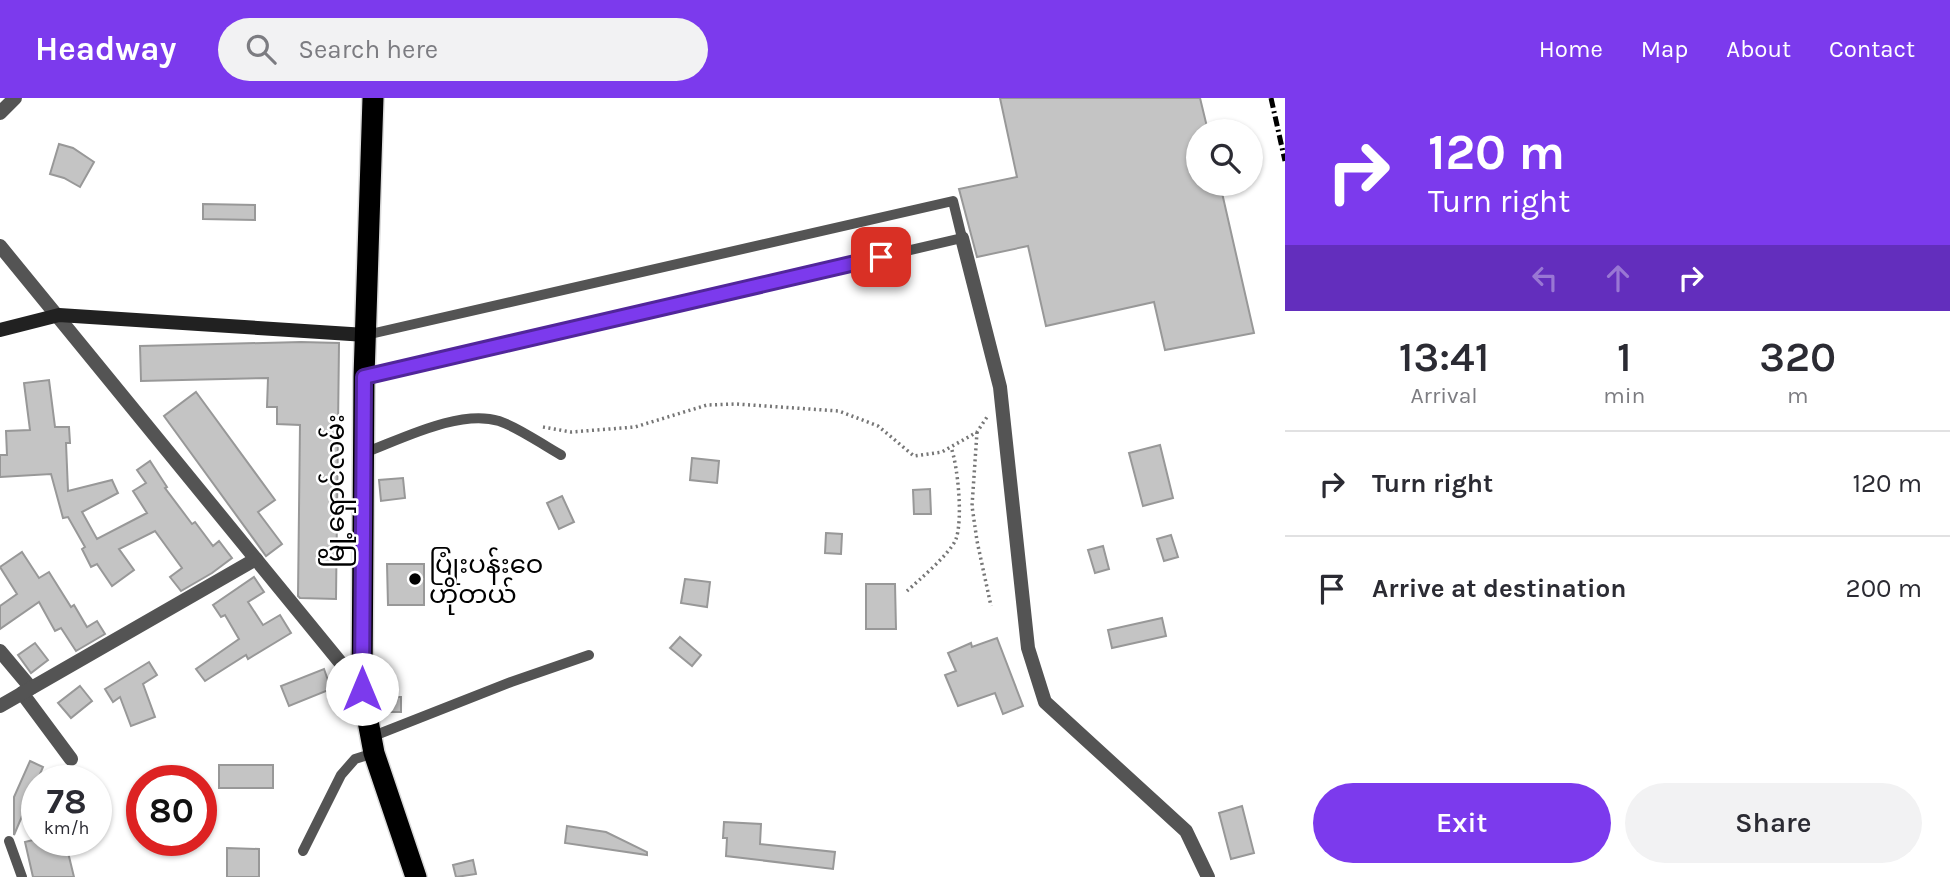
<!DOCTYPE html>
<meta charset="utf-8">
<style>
:root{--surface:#fff;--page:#f2f2f3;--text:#2b2b33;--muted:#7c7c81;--line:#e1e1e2;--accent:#7c3aed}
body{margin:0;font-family:Karla,"Noto Sans Myanmar",sans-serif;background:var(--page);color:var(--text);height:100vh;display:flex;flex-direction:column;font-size:26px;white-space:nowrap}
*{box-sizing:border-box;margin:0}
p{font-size:23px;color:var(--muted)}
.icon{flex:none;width:38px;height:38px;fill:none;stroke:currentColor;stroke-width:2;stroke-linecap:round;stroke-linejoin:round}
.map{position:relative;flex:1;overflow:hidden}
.drawer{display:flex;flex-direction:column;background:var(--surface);width:665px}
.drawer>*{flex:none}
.hud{background:#7c3aed;color:#fff;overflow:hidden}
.controls{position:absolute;left:1186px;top:21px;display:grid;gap:14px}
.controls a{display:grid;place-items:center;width:77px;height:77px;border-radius:50%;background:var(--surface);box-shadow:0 2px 5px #0004;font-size:35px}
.speed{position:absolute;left:21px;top:667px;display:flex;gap:14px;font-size:35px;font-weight:700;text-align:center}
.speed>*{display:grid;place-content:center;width:91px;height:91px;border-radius:50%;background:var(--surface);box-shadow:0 2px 5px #0004;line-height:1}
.speed small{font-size:18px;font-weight:400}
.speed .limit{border:10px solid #d22;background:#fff;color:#111}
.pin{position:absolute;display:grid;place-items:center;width:60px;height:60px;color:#fff;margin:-30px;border-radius:14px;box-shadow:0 4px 10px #0006}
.me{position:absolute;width:77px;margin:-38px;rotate:0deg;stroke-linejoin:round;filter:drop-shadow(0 0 5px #0008)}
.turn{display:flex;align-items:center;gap:24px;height:147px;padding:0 28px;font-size:32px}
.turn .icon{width:91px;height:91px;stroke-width:2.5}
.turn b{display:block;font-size:49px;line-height:60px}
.lanes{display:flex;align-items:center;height:66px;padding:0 28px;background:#0003;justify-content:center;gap:35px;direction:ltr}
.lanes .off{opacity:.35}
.eta{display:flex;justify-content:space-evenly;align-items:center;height:119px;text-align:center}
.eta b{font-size:42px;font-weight:600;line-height:49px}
.primary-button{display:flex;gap:14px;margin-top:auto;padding:14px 28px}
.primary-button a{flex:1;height:80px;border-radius:42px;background:var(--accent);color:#fff;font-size:28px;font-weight:600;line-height:80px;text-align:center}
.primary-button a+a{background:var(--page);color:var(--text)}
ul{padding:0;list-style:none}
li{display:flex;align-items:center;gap:21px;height:105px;padding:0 28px;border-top:2px solid var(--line)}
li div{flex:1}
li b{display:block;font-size:26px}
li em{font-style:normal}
header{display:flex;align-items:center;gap:42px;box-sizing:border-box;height:98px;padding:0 35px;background:var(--accent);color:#fff}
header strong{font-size:33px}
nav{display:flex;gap:38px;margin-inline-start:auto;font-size:24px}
.search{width:490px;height:63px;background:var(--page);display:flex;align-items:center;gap:18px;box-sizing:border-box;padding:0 24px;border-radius:38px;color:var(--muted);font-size:26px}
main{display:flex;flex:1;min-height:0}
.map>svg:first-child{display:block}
.building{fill:#c4c4c4;stroke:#989898;stroke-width:2}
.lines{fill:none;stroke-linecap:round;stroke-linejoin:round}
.highway-casing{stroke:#dbdbdb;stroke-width:24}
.path{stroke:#767676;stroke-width:3.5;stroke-dasharray:2 3.5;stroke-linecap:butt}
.lane{stroke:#545454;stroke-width:10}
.street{stroke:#545454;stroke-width:14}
.secondary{stroke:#212121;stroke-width:14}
.highway{stroke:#000;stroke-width:21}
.rail{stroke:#000;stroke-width:5;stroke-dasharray:10 3.5 2 3.5;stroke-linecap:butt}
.route-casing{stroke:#51269a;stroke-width:18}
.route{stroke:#7c3aed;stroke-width:12}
.poi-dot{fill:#000;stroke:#fff;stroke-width:2.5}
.labels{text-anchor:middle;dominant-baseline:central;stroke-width:5;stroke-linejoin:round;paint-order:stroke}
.street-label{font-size:26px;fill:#000;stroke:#fff}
.poi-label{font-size:26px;fill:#000;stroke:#fff;text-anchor:start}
</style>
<header>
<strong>Headway</strong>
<div class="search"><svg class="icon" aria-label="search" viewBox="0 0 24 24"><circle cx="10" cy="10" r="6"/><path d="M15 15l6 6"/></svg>Search here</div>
<nav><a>Home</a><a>Map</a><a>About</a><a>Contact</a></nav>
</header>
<main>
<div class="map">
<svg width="1285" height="779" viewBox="0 0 1285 779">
<rect width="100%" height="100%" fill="#fff"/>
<g class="building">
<polygon points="1000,0 1200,0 1208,33 1199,33 1199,86 1220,86 1254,235 1165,252 1154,204 1046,228 1028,148 977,159 959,91 1017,79"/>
<polygon points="59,46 73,50 94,64 80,89 64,80 50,76"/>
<polygon points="203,106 255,107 255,122 203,121"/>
<polygon points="301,244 339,245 336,501 300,500 298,498 300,327 277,326 277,309 267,309 268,280 141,283 140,248"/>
<polygon points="49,282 55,329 69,329 70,345 66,345 68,393 112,382 118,395 82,414 97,441 147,415 133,393 146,385 137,372 150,363 167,389 165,390 192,426 195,424 213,448 219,443 232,460 212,475 181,493 170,479 182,470 155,433 119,451 134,472 112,488 97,466 91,469 82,451 85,449 68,419 63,420 51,376 0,379 0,357 7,357 6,333 30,332 24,285"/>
<polygon points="196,294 275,402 258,414 282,446 266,458 164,318"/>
<polygon points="1160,347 1173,400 1143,408 1129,355"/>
<polygon points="692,360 719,363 717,385 690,382"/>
<polygon points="403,380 405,400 381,403 379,382"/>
<polygon points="930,391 931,416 914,416 913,392"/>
<polygon points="562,398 574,424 559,431 547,405"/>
<polygon points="826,435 842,436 841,456 825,455"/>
<polygon points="1171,437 1178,459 1164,463 1157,441"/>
<polygon points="1103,448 1109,471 1095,475 1088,452"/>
<polygon points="22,454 39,480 49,474 71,509 74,507 87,529 97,523 105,536 76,553 61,530 55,533 39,504 0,531 0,508 17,496 0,469"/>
<polygon points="387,466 424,466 424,507 388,507"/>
<polygon points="254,479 264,494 248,504 263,527 280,517 291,535 248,561 246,557 205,583 196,571 239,541 225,517 221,519 213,507"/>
<polygon points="685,481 710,484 707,509 681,505"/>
<polygon points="866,486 895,486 896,531 866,531"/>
<polygon points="1162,520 1166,538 1112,550 1108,532"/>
<polygon points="680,539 701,557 692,568 670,550"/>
<polygon points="997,540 1023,608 1003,616 995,595 958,608 945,577 956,573 948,555 971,545 972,549"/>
<polygon points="35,545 48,562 31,575 18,557"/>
<polygon points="149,564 157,577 143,586 155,619 131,628 120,599 113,604 105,591"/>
<polygon points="324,571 331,591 289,608 281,588"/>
<polygon points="80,588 92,603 71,620 58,605"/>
<rect x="386" y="599" width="15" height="15"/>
<polygon points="30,663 43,669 14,737 14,699"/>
<rect x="219" y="667" width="54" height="23"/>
<polygon points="1242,708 1254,755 1231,761 1219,715"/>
<polygon points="724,724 761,726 760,746 835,754 833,771 726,758 727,740 723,740"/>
<polygon points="567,728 606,734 647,754 647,757 565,745"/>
<polygon points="33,742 65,742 74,779 33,779 25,744"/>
<polygon points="227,750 259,751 259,779 227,779"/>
<polygon points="473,762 476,776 456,779 453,767"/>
</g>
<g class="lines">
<defs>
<polyline id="highway" points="373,0 364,279 362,591 374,655 416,779"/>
</defs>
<use href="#highway" class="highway-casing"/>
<g class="path">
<polyline points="543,329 571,334 635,329 707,307 737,306 839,313 878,328 914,358 942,354 977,334 987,319"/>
<polyline points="977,334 972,408 977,443 991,508"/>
<path d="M 907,493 C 919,482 950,456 956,441 C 963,421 958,369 951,349"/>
</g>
<g class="lane">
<polyline points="365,279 962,140 953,103 366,237"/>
<path d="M 364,355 C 402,341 459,311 499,323 C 520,330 541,346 561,357"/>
<polyline points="371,639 511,584 589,557"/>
<polyline points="9,743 22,779"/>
<polyline points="303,753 341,677 355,661 374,655"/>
</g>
<g class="street">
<polyline points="0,15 15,0"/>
<polyline points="962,140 1000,289 1028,550 1045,604 1186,733 1208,779"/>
<polyline points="0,148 362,591"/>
<polyline points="0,553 31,590"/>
<polyline points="22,595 71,661"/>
<polyline points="0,608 256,461"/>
</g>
<polyline class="secondary" points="0,232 59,217 366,237"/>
<use href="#highway" class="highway"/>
<polyline class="rail" points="1271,0 1285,63"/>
</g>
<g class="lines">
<defs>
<polyline id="route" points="362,591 364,279 881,159"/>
</defs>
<use href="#route" class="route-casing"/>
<use href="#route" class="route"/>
</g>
<circle class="poi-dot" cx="415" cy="481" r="7"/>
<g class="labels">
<g class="street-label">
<text transform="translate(335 393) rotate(-90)">မြို့ရှောင်လမ်း</text>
</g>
<g class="poi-label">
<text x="429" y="466">ပြုံးပန်းဝေ<tspan x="429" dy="30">ဟိုတယ်</tspan></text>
</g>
</g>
</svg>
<div class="controls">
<a><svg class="icon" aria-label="search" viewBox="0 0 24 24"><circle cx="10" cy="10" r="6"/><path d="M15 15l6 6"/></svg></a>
</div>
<div class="speed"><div>78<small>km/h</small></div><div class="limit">80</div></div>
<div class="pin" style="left:881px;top:159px;background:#d93025"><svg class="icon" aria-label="arrive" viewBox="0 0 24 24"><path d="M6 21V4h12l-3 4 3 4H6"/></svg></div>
<svg class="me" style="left:362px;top:591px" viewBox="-20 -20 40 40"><circle r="19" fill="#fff"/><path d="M0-13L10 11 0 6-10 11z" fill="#7c3aed"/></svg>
</div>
<section class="drawer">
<div class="hud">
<div class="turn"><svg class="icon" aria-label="right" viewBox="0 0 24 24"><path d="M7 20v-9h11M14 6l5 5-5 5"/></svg><div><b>120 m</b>Turn right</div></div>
<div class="lanes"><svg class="icon off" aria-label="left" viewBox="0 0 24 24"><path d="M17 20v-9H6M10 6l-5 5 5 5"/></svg><svg class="icon off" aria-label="ahead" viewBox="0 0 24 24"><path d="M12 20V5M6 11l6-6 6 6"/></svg><svg class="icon" aria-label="right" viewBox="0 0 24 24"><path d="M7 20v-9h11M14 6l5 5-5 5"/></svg></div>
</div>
<div class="eta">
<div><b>13:41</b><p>Arrival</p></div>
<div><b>1</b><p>min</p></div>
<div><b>320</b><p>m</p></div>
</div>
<ul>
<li><svg class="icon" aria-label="right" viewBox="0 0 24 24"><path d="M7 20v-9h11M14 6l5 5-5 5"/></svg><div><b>Turn right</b></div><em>120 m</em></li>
<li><svg class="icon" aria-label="arrive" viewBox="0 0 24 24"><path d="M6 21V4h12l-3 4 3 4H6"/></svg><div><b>Arrive at destination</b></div><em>200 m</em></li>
</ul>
<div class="primary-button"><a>Exit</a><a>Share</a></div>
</section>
</main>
